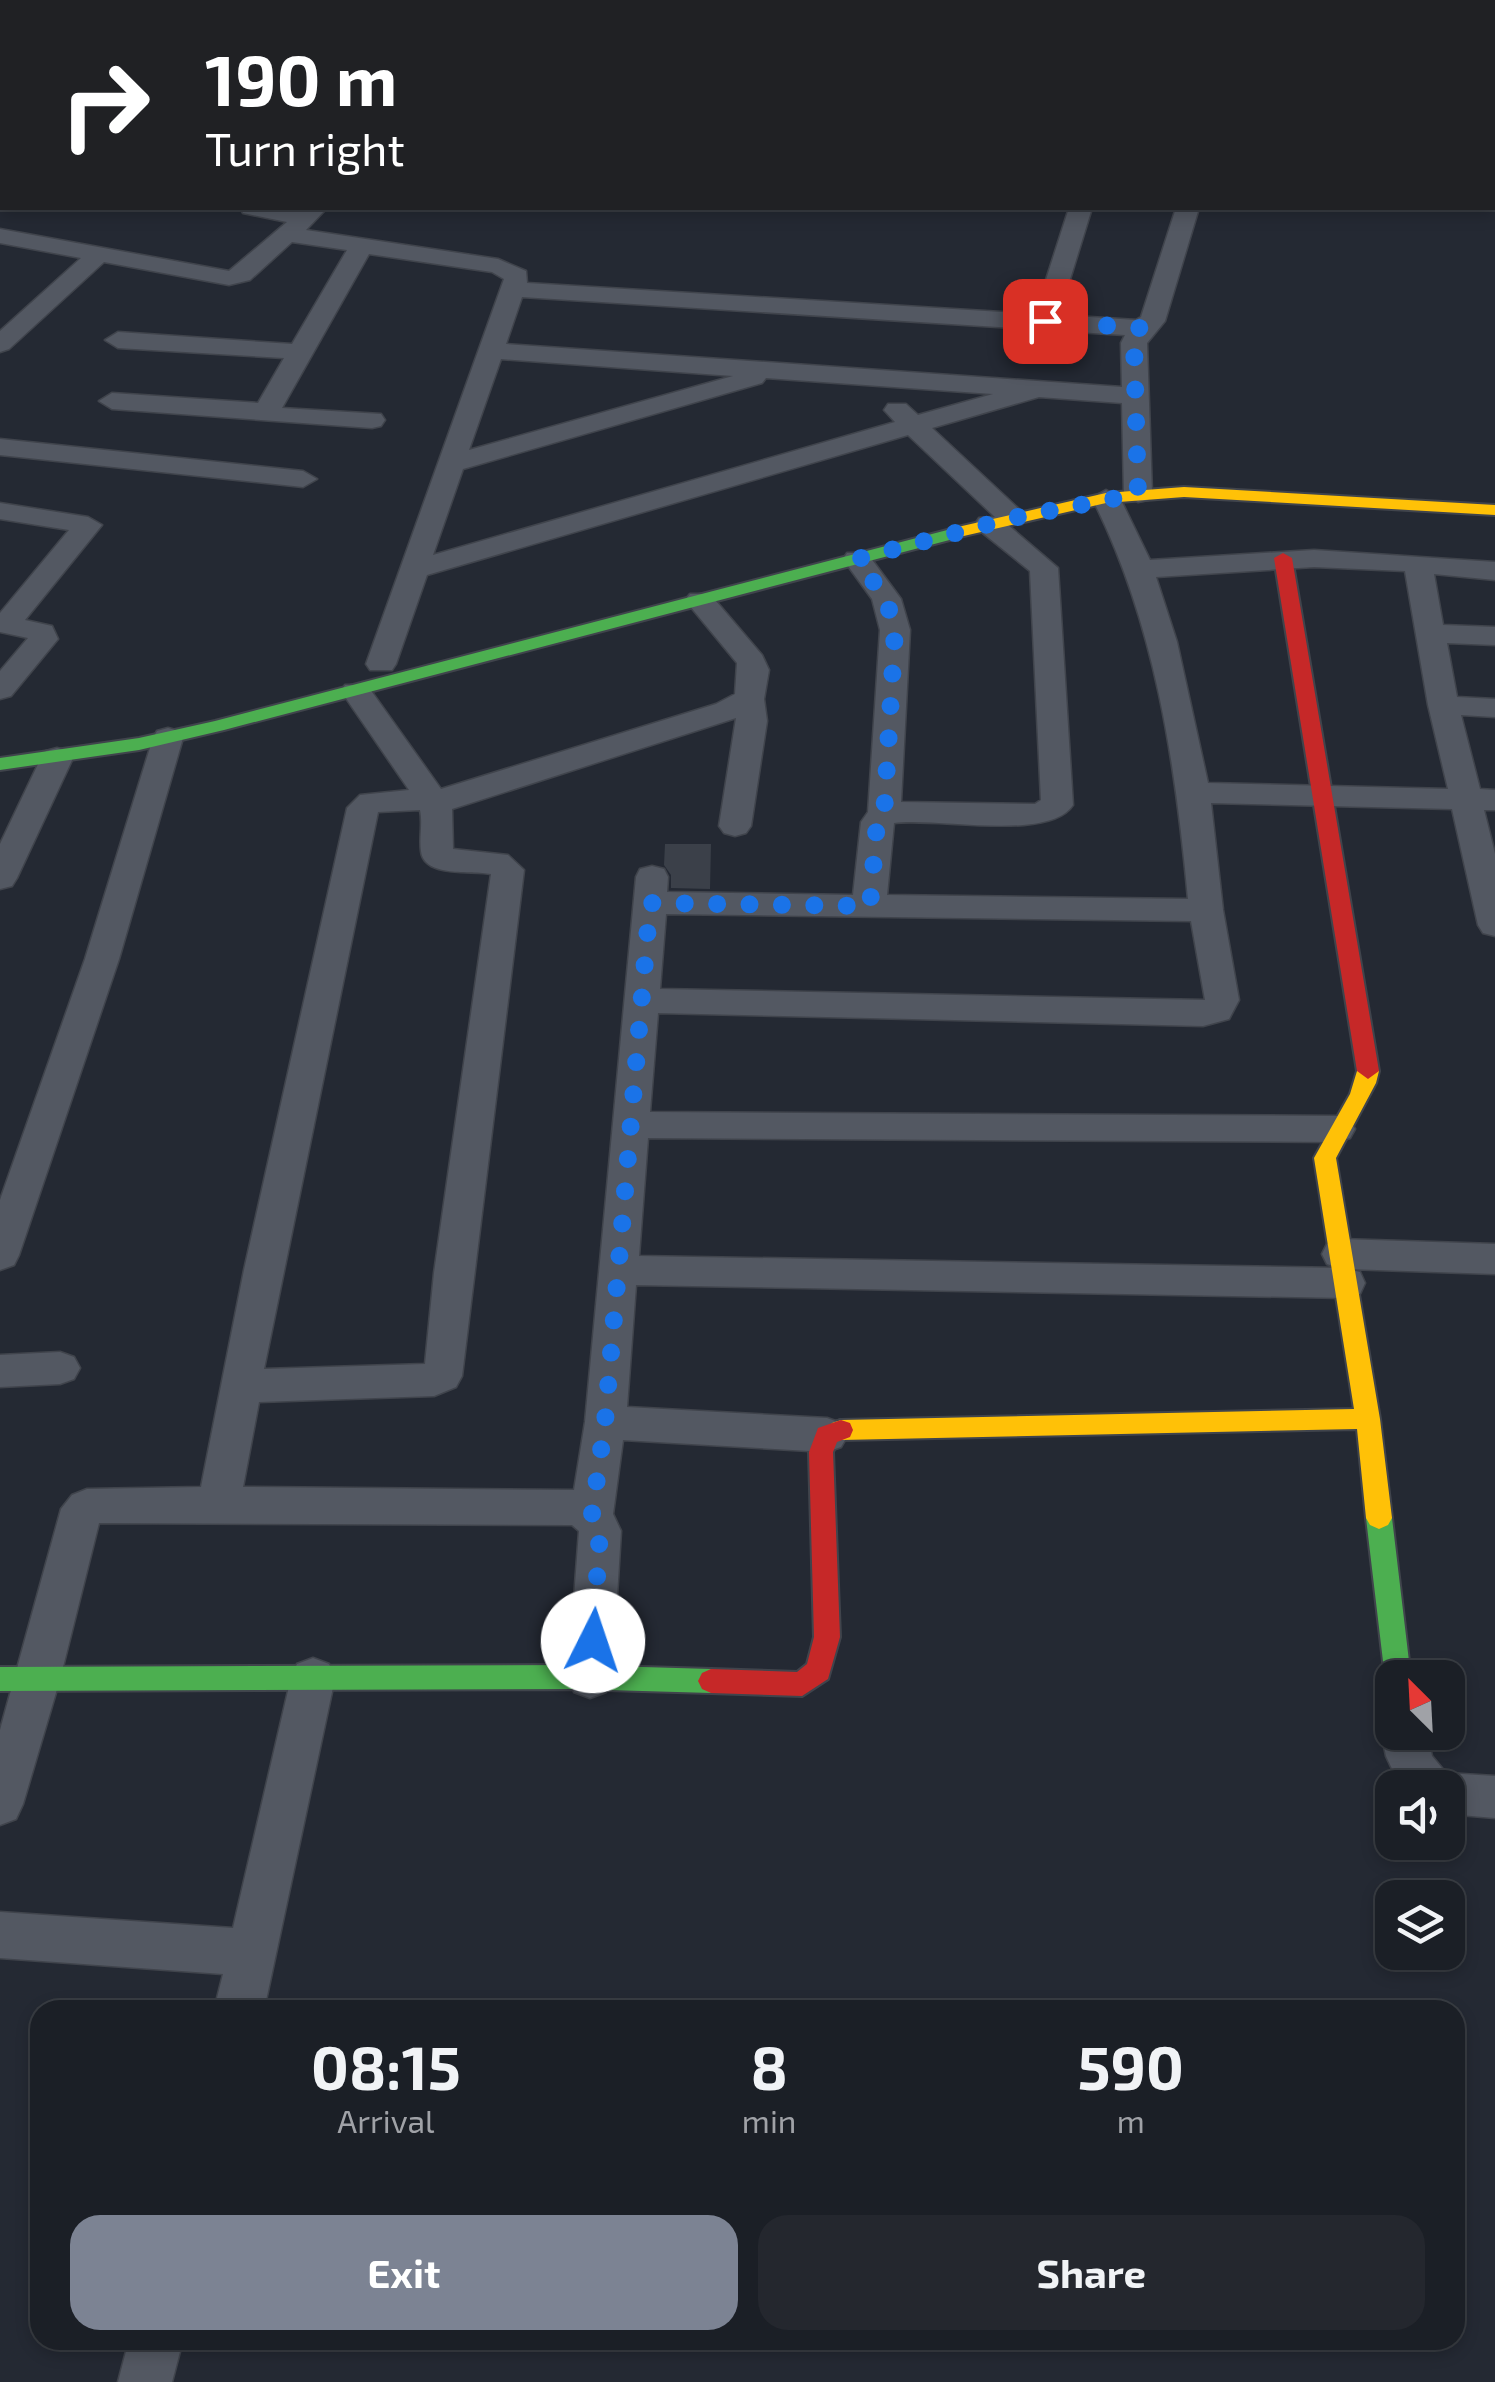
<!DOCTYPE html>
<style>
:root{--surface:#1b1f26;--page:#24272e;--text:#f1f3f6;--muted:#a0a2a7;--line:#393d43;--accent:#7c8393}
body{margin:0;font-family:"Exo 2",sans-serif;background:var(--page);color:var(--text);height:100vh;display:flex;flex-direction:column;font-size:38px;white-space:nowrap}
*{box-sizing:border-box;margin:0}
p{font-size:32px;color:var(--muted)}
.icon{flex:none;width:55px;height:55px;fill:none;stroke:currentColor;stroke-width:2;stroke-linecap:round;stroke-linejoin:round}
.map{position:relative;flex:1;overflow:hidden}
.drawer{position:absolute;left:30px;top:2000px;width:1435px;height:350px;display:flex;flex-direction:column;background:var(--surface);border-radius:30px;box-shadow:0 5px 15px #0003,0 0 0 2px var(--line)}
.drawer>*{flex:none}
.top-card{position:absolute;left:0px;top:0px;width:1495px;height:210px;box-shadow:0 5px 15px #0003,0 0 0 2px var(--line);background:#202124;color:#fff;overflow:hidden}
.needle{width:65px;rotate:336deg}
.fabs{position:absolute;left:1375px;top:1660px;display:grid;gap:20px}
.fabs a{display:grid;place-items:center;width:90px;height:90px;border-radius:20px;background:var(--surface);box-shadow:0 5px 15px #0003,0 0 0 2px var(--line);font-size:50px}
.pin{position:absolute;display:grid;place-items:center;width:85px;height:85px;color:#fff;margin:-42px;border-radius:20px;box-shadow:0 5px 15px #0006}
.me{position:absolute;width:110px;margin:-55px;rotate:4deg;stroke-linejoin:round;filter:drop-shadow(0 0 8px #0008)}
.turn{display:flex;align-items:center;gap:35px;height:210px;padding:0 40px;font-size:45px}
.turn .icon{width:130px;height:130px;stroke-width:2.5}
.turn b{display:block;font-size:70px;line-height:85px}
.eta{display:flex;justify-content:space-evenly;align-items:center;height:170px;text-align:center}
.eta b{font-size:60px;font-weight:700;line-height:70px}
.primary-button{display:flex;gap:20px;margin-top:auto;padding:20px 40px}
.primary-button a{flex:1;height:115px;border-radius:30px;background:var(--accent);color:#fff;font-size:40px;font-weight:700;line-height:115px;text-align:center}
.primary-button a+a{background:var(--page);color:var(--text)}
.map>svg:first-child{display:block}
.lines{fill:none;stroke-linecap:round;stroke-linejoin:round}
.river{fill:#2e3f5e;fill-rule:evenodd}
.building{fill:#3b4049}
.street-casing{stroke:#40444c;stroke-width:3}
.fast-casing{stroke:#40444c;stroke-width:4}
.slow-casing{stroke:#40444c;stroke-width:4}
.jam-casing{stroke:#40444c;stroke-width:4}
.street{fill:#535862;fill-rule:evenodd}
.fast{fill:#4caf50;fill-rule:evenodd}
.slow{fill:#ffc107;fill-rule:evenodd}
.jam{fill:#c62828;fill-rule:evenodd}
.route{stroke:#1a73e8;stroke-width:18;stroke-dasharray:0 32.4}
</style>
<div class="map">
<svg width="1495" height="2382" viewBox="0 0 1495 2382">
<rect width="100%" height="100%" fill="#242933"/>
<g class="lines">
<polygon class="river" points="1492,157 1495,158 1495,186 1492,185"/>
</g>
<polygon class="building" points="665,844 711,844 710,889 671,888 671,875 664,865"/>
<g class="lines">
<defs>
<g id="street">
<polygon points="177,0 209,0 210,2 179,2"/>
<polygon points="2,126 2,140 0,141 0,127"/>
<path d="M 240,208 L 327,208 L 306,230 L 498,259 L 526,271 L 527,283 L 1035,314 L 1069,208 L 1092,208 L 1059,315 L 1136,320 L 1141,317 L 1176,208 L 1199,208 L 1165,321 L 1147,343 L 1152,494 L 1148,500 L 1138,502 L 1124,494 L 1122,403 L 1039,397 L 932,428 L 1022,512 L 1026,518 L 1022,524 L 1008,525 L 1058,568 L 1073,805 C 1049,842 936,817 894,823 L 887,895 L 1188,899 C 1175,760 1155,623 1092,498 L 1106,490 L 1120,498 L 1150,560 L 1314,550 L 1495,562 L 1495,580 L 1434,574 L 1443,625 L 1495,627 L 1495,645 L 1447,643 L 1457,697 L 1495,699 L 1495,717 L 1461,715 L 1480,789 L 1495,790 L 1495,810 L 1484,810 L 1495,854 L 1495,936 L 1483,933 L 1478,925 L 1452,809 L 1211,803 L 1223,910 L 1239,1000 L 1229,1019 L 1203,1026 L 658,1013 L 650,1112 L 1337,1116 L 1350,1120 L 1355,1129 L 1350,1138 L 1337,1142 L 648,1138 L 639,1256 L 1339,1268 L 1327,1264 L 1322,1254 L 1327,1244 L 1341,1239 L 1495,1244 L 1495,1274 L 1348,1269 L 1360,1272 L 1365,1283 L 1360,1294 L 1346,1298 L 636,1285 L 627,1407 L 827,1418 L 841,1423 L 848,1435 L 841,1447 L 827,1452 L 623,1440 L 613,1514 L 621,1531 L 612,1678 L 606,1692 L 590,1698 L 574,1692 L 568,1678 L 579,1531 L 572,1525 L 99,1523 L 60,1679 L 23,1804 L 16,1819 L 0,1825 L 0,1730 L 61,1509 L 72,1495 L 87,1489 L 201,1487 L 244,1270 L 347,808 L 360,795 L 409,790 L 341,691 L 345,685 L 367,685 L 441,789 L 716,704 L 735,694 L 737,663 L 685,600 L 690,594 L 710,594 L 762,655 L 769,670 L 764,699 L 767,721 L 751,826 L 746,833 L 735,836 L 724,833 L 719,826 L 736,718 L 452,809 L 453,849 L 508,855 L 524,870 L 462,1376 L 456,1387 L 434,1396 L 259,1402 L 243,1487 L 574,1490 L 585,1422 L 636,877 L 640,869 L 652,866 L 664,869 L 668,877 L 667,892 L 853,895 L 861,822 L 868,812 L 880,630 L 872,599 L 843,559 L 847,553 L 867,553 L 901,599 L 910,630 L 901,802 L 1035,804 L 1041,800 L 1030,571 L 979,530 L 975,524 L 979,518 L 995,517 L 908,435 L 427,575 L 396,664 L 392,670 L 370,670 L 366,664 L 504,279 L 492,272 L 369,254 L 282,408 L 381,414 L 385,420 L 381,426 L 372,428 L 112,409 L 99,401 L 112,393 L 258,403 L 284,358 L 118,348 L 105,340 L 118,332 L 292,344 L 347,250 L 292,242 L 250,280 L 229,285 L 104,262 L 9,349 L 0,352 L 0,331 L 81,258 L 0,243 L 0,229 L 229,271 L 287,222 L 243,213 ZM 522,297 L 1125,335 L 1121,343 L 1122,387 L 506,344 ZM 501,359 L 733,376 L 469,450 ZM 766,378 L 993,394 L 918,415 L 906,404 L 888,404 L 884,410 L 895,422 L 433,555 L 463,469 L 762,383 ZM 1314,567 L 1405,571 L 1428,705 L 1448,789 L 1208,783 L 1177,642 L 1156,577 ZM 420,810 C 423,824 419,837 421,851 C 424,878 471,870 491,874 L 434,1273 L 425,1364 L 264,1369 L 378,812 ZM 666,914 L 1191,921 L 1205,1000 L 660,989 Z"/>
<polygon points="0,439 303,471 317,479 303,487 0,455"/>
<polygon points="0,503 88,517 102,525 25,620 52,626 58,639 11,696 0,699 0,671 28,638 0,632 0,613 69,530 0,519"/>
<polygon points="168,728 179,731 183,738 119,959 19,1255 14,1265 0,1270 0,1200 85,959 153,738 157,731"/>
<polygon points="57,748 68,751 73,758 17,878 12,886 0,889 0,844 41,758 46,751"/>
<polygon points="60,1352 74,1357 80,1368 74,1379 60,1384 0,1387 0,1355"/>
<polygon points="313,1658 329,1664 335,1678 264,2010 214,2010 223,1974 0,1958 0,1912 233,1928 291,1678 297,1664"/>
<polygon points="1392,1716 1392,1732 1427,1732 1432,1756 1446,1773 1495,1776 1495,1818 1448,1814 1448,1788 1401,1788 1386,1756 1381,1732"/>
<polygon points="129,2340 183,2340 172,2382 118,2382"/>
</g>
<g id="fast">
<polygon points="955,528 963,533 961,537 224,730 139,750 0,770 0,758 139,738 215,721"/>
<polygon points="1379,1507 1388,1511 1392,1518 1411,1678 1392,1678 1392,1688 1385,1678 1366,1518 1370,1511"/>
<polygon points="574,1665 711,1669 720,1673 724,1681 720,1689 711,1693 574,1689 0,1691 0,1667"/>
</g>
<g id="slow">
<polygon points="1184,487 1495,505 1495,515 1184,497 1106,503 955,538 947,533 949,529 1106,493"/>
<polygon points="1368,1063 1379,1071 1376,1083 1336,1158 1380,1419 1392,1518 1388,1525 1379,1529 1370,1525 1366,1518 1357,1429 841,1440 832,1437 829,1430 832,1423 841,1420 1354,1409 1314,1158 1350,1094 1357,1071"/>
</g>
<g id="jam">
<polygon points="1283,553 1292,558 1379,1071 1368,1079 1357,1071 1274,558"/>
<polygon points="841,1420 850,1423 853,1430 850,1437 837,1442 833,1452 840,1637 828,1679 802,1696 711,1693 702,1689 698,1681 702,1673 711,1669 797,1672 807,1664 814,1637 809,1452 818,1428"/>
</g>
</defs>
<use href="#street" class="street-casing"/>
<use href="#fast" class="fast-casing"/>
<use href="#slow" class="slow-casing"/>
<use href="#jam" class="jam-casing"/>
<use href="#street" class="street"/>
<use href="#fast" class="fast"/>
<use href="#slow" class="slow"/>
<use href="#jam" class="jam"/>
</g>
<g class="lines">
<polyline class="route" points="593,1641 600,1531 592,1514 605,1422 650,903 870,906 877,822 884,815 895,630 886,599 857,559 1012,518 1138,494 1134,343 1141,328 1045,321"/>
</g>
</svg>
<div class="fabs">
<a><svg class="needle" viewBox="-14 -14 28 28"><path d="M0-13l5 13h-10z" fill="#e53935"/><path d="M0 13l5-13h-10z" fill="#a0a2a7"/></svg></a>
<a><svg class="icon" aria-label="sound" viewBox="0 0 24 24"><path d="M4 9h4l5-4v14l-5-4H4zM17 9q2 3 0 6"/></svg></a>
<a><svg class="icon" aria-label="layers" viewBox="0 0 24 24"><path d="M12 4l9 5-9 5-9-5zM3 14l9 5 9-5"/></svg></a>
</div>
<div class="pin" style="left:1045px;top:321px;background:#d93025"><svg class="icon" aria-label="arrive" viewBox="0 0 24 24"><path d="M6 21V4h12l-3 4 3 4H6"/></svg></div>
<svg class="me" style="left:593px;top:1641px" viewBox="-20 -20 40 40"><circle r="19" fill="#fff"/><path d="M0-13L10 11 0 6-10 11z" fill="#1a73e8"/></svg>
<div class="top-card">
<div class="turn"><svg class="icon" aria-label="right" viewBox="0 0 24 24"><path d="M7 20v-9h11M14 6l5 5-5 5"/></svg><div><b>190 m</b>Turn right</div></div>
</div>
<section class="drawer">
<div class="eta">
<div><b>08:15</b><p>Arrival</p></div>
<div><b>8</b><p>min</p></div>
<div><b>590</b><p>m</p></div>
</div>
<div class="primary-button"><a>Exit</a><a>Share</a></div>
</section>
</div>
